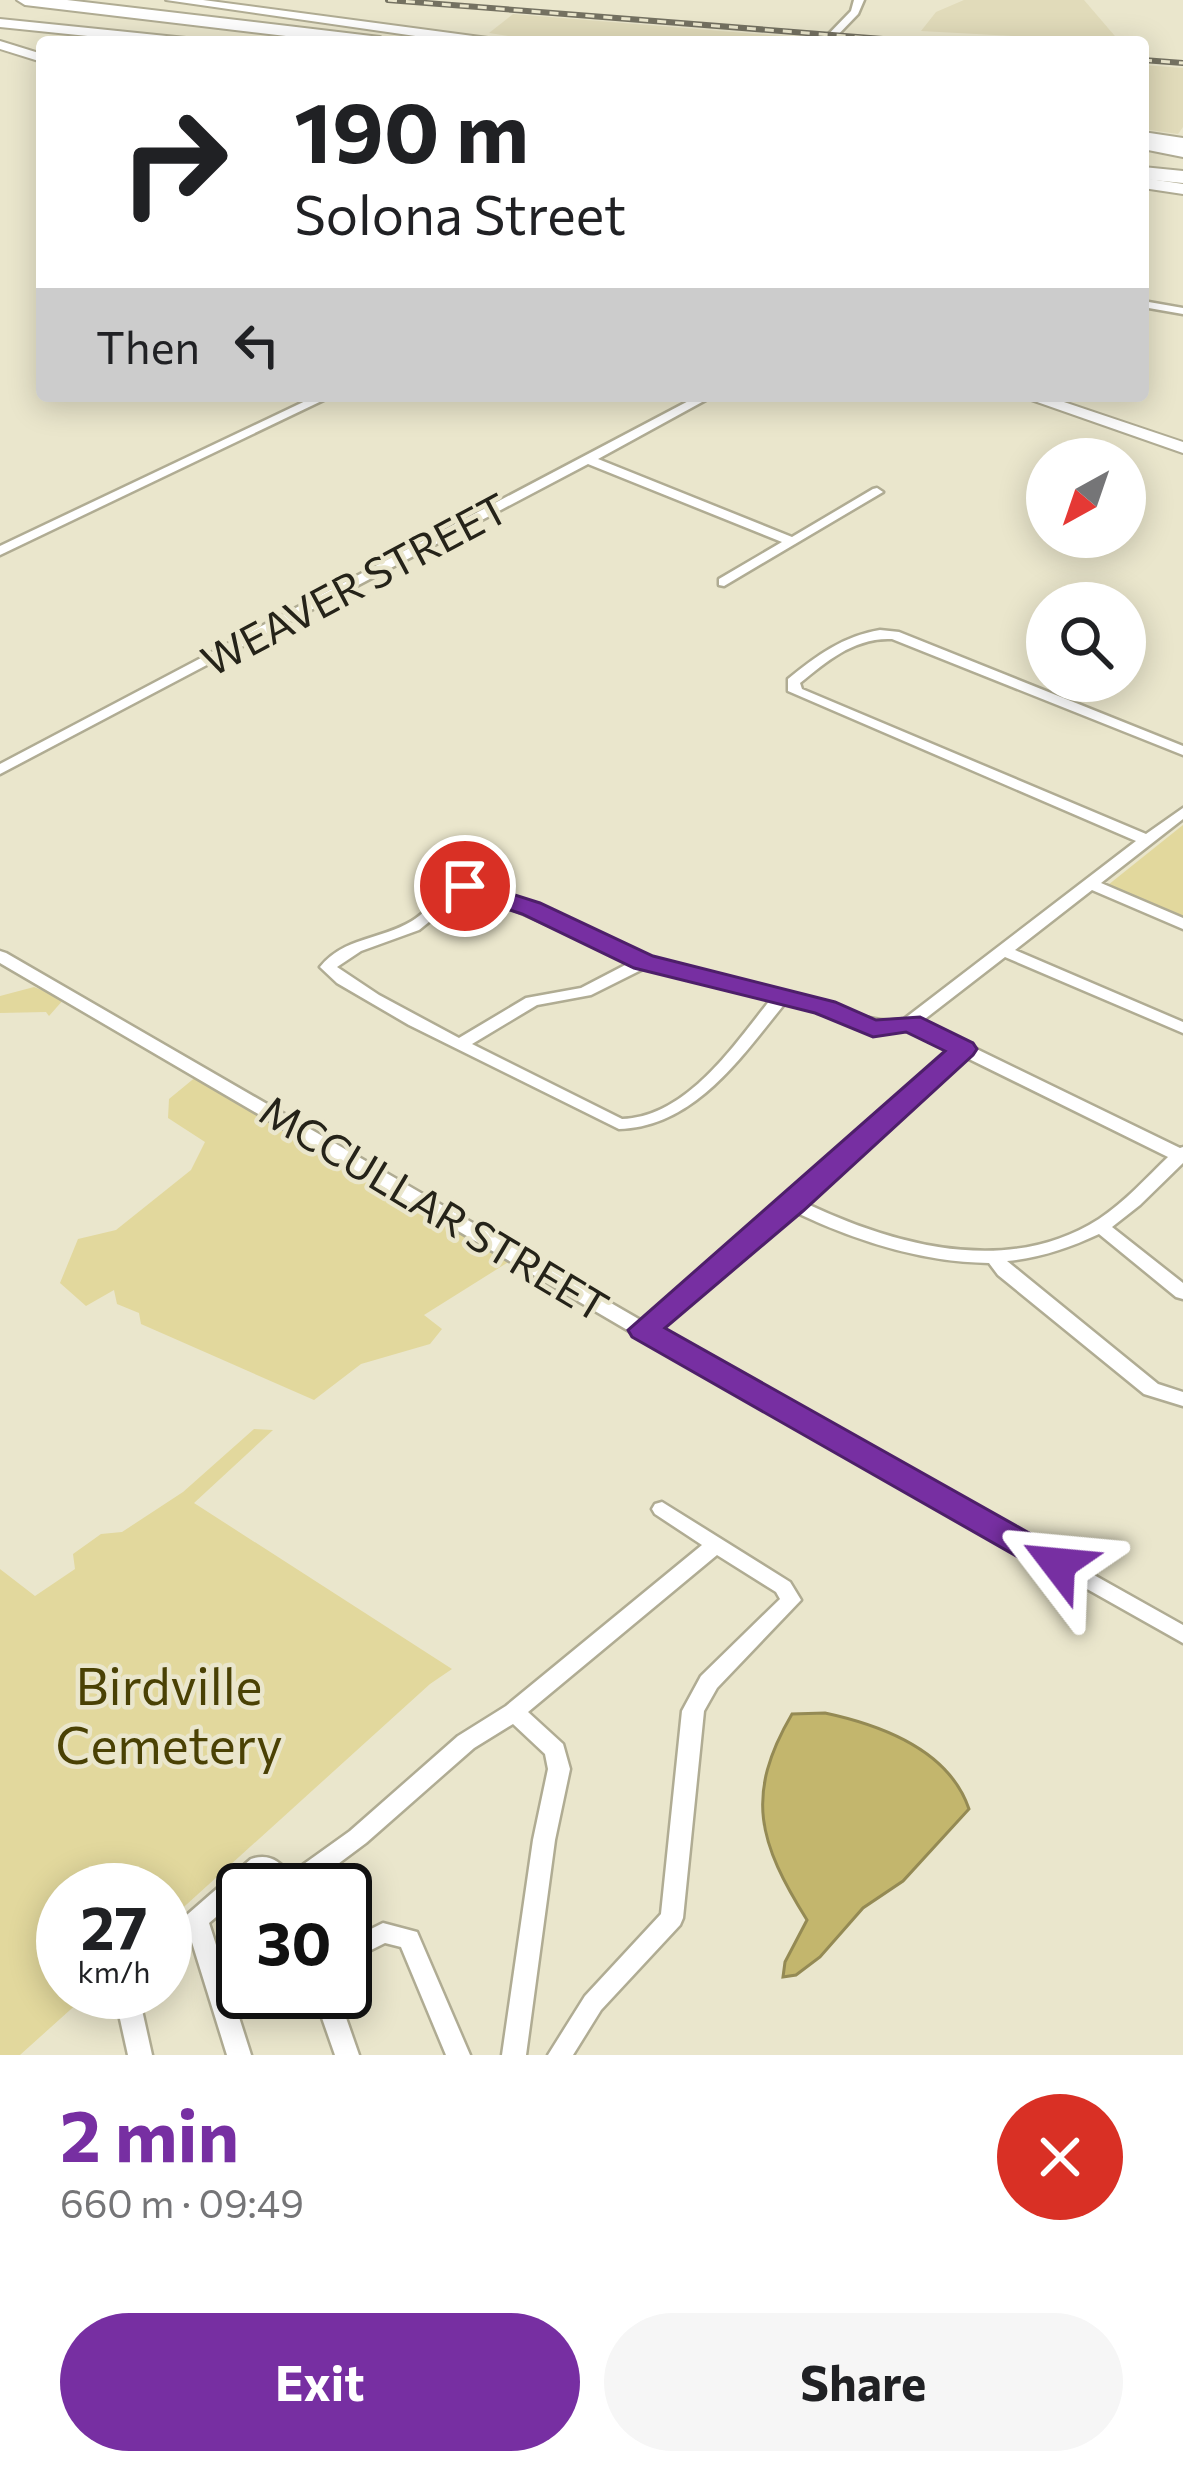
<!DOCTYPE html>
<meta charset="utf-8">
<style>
:root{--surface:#fff;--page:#f6f6f6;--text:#202124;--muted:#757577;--accent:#772fa2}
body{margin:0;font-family:Commissioner,sans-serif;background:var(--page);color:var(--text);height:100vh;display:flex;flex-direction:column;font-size:45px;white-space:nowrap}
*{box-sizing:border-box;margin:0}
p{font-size:39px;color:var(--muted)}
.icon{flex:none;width:66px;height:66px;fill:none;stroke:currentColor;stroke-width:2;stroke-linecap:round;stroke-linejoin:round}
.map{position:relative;height:2055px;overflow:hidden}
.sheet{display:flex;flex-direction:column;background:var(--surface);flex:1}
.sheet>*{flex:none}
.banner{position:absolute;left:36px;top:36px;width:1113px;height:366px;border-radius:12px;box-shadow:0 6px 30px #0003;background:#fff;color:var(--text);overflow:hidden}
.needle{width:78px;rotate:220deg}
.fabs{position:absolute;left:1026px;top:438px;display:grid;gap:24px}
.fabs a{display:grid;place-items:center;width:120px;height:120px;border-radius:50%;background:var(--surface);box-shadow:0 6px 30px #0003;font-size:60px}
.speed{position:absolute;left:36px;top:1863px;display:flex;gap:24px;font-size:60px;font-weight:700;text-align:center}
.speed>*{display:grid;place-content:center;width:156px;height:156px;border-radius:50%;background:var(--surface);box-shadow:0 6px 30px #0003;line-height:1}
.speed small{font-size:30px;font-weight:400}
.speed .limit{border:6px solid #111;border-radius:18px;background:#fff;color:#111}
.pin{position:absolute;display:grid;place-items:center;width:102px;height:102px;color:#fff;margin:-51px;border:6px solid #fff;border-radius:50%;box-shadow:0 3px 12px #0007}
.me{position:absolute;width:132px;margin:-66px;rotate:299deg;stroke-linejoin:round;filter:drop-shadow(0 0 9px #0008)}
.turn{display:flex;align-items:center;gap:42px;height:252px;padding:0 60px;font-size:54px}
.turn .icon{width:156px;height:156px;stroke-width:2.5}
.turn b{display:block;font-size:84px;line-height:102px}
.then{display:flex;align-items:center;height:114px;padding:0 60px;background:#0003;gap:24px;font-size:45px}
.round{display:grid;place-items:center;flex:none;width:126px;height:126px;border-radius:63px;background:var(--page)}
.head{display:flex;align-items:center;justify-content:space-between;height:204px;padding:0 60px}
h1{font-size:72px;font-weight:700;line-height:90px;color:var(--accent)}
.button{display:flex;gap:24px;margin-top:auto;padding:24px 60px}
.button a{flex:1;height:138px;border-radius:72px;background:var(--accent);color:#fff;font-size:48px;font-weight:700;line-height:138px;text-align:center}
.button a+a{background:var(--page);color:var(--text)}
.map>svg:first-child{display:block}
.built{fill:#e1dbba}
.green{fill:#e2d89d}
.water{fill:#c3b66d;stroke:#948a54;stroke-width:3}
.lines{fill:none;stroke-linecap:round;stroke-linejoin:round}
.street-casing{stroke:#b0ac93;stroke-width:5}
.secondary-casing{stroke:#b0ac93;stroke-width:4}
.highway-casing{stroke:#b0ac93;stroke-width:4}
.street{fill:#fff;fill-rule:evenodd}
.secondary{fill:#fff;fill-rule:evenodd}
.highway{fill:#fff;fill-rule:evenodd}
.rail-casing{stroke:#747161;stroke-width:6}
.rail{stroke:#eae6cc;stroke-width:3;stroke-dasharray:9;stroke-linecap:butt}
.route{fill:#772fa2;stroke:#4d1f69;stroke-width:3}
.labels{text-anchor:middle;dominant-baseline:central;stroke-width:9;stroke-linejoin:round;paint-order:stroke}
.street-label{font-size:42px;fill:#252319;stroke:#eae6cc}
.near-park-label{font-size:51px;fill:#4a4104;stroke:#eae6cc}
</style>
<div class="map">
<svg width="1183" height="2055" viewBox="0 0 1183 2055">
<rect width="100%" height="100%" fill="#eae6cc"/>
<g class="built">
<polygon points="964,0 1084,0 1120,42 921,31 936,12"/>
<polygon points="513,14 857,42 549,42 489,33"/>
<polygon points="1143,65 1183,68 1183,127 1178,134 1143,129"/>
</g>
<g class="green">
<polygon points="1183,825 1183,918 1108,885"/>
<polygon points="34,987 64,999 49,1016 46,1012 0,1013 0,996"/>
<polygon points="203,1071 518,1256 424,1315 442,1329 430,1344 361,1364 314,1400 141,1324 139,1313 117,1304 114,1290 86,1306 60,1283 78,1239 116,1230 191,1170 205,1142 168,1118 169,1099"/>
<polygon points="254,1429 273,1430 194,1503 452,1669 430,1684 165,1924 165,1890 63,1890 63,1992 90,1992 20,2055 0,2055 0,1569 35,1596 75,1569 73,1554 101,1534 122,1532 183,1492"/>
</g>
<path class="water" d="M 825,1713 C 881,1725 949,1750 969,1809 L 903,1881 L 863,1908 L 820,1957 L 796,1975 L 783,1977 L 785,1962 L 807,1920 C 759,1843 744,1796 792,1714 Z"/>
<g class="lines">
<defs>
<g id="street">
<polygon points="854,0 864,0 858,14 831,42 821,42 851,11"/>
<polygon points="1143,301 1183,308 1183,314 1143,307"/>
<polygon points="316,396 332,396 0,555 0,546"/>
<polygon points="698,396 713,396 598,459 792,537 873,489 877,488 883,492 724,586 719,585 719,579 782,542 588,464 0,774 0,764"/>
<path d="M 880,630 L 899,632 L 1183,746 L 1183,755 L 892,639 C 855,637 827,661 800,683 L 802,689 L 1146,834 L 1183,808 L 1183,819 L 1101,883 L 1183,918 L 1183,929 L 1092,890 L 1015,950 L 1183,1022 L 1183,1033 L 1005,957 L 921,1022 L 1180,1148 L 1183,1147 L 1183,1163 L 1140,1205 L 1112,1227 L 1183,1283 L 1183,1299 L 1176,1297 L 1099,1234 C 1069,1248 1040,1258 1007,1261 L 1158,1384 L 1183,1392 L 1183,1406 L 1144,1394 L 998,1275 L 989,1263 C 921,1262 856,1241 795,1212 L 656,1329 L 1183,1625 L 1183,1643 L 636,1335 L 0,963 L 0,951 L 6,953 L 642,1321 L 787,1200 L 953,1050 L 908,1028 L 876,1031 L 786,1002 C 742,1056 695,1127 619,1129 L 409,1025 L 337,983 L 320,967 C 344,937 381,940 412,921 C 431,909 443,890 465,882 C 528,899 584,934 645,957 C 697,976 753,983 807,997 C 839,1006 870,1026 904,1019 L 1136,841 L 788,691 L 788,679 C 816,656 843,636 880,630 ZM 466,892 L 506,906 L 631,962 L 581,988 L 526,998 L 459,1038 L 379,995 L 337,967 L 361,951 L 419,930 ZM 645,968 L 771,999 C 734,1045 687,1117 622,1119 L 472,1044 L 537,1005 L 591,995 ZM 965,1057 L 1168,1157 C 1146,1178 1125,1202 1099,1219 C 1008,1277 896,1246 805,1203 Z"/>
<path d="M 662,1502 L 790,1582 L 801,1600 L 717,1688 L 704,1711 L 683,1918 L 680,1925 L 601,2010 L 573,2055 L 548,2055 L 585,1996 L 661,1914 L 682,1711 L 701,1676 L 780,1599 L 776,1592 L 717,1555 L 528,1712 L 563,1744 L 570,1769 L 555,1840 L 526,2055 L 502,2055 L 533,1840 L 548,1769 L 545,1754 L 513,1724 L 474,1748 L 366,1843 L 303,1890 L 276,1890 L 263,1876 L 247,1890 L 243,1890 L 243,1894 L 209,1923 L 251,2055 L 227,2055 L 191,1939 L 173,1955 L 165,1958 L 165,1934 L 251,1859 C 269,1853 279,1861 290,1874 L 350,1831 L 458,1736 L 506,1706 L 702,1545 L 655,1514 L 652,1509 L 655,1504 Z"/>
<polygon points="383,1923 417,1932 470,2055 446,2055 401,1947 385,1943 345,1963 345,1942"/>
<polygon points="114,1992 138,1992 152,2055 128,2055"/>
<polygon points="313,1992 337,1992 359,2055 335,2055"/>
</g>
<g id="secondary">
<polygon points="166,0 203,0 488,38 495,42 457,42"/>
<polygon points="0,19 186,38 193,42 146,42 0,27"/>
<polygon points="0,41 42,54 42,62 0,49"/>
<polygon points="1143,132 1183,138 1183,146 1143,140"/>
<polygon points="1143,178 1183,184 1183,194 1143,188"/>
<polygon points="1020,396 1046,396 1183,442 1183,453"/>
</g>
<g id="highway">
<polygon points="17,0 67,0 380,37 389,42 337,42 25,5"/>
<polygon points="1143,137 1183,145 1183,157 1143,149"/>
<polygon points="1143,167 1183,171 1183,183 1143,179"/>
</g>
</defs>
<use href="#street" class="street-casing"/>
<use href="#secondary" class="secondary-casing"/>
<use href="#highway" class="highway-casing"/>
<use href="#street" class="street"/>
<use href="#secondary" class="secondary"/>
<use href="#highway" class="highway"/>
<defs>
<g id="rail">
<polyline points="388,0 921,42"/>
<polyline points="1143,60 1183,63"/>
</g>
</defs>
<use href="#rail" class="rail-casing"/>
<use href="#rail" class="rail"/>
</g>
<polygon class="route" points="465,879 540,903 653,956 835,1002 876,1020 920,1017 973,1043 977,1049 973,1055 803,1211 665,1328 1070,1556 1075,1564 1070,1573 1058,1577 1046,1573 632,1337 628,1330 945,1051 906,1032 873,1037 815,1013 634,968 522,914 456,892 452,886 456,881"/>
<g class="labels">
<g class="street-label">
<text transform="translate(354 583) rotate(-28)">WEAVER STREET</text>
<text transform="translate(435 1207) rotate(31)">MCCULLAR STREET</text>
</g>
<g class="near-park-label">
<text x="169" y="1684">Birdville<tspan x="169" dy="59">Cemetery</tspan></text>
</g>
</g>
</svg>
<div class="fabs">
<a><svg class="needle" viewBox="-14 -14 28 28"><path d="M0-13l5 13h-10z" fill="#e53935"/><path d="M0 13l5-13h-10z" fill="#757577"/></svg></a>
<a><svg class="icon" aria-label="search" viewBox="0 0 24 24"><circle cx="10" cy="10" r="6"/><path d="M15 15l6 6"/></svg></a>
</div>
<div class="speed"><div>27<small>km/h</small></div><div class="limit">30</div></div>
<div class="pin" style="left:465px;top:886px;background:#d93025"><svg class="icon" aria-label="arrive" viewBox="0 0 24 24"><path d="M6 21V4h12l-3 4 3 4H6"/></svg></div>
<svg class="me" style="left:1058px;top:1564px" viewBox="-20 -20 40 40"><path d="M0-17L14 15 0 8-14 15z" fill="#772fa2" stroke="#fff" stroke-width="4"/></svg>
<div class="banner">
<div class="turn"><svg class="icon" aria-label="right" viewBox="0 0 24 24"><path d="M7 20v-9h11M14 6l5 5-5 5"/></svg><div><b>190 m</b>Solona Street</div></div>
<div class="then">Then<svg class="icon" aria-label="left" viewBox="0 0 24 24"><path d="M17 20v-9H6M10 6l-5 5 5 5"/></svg></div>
</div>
</div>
<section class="sheet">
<div class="head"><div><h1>2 min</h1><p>660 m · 09:49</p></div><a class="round" style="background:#d93025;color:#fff"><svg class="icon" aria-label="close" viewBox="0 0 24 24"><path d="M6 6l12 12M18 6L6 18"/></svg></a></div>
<div class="button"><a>Exit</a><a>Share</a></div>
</section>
